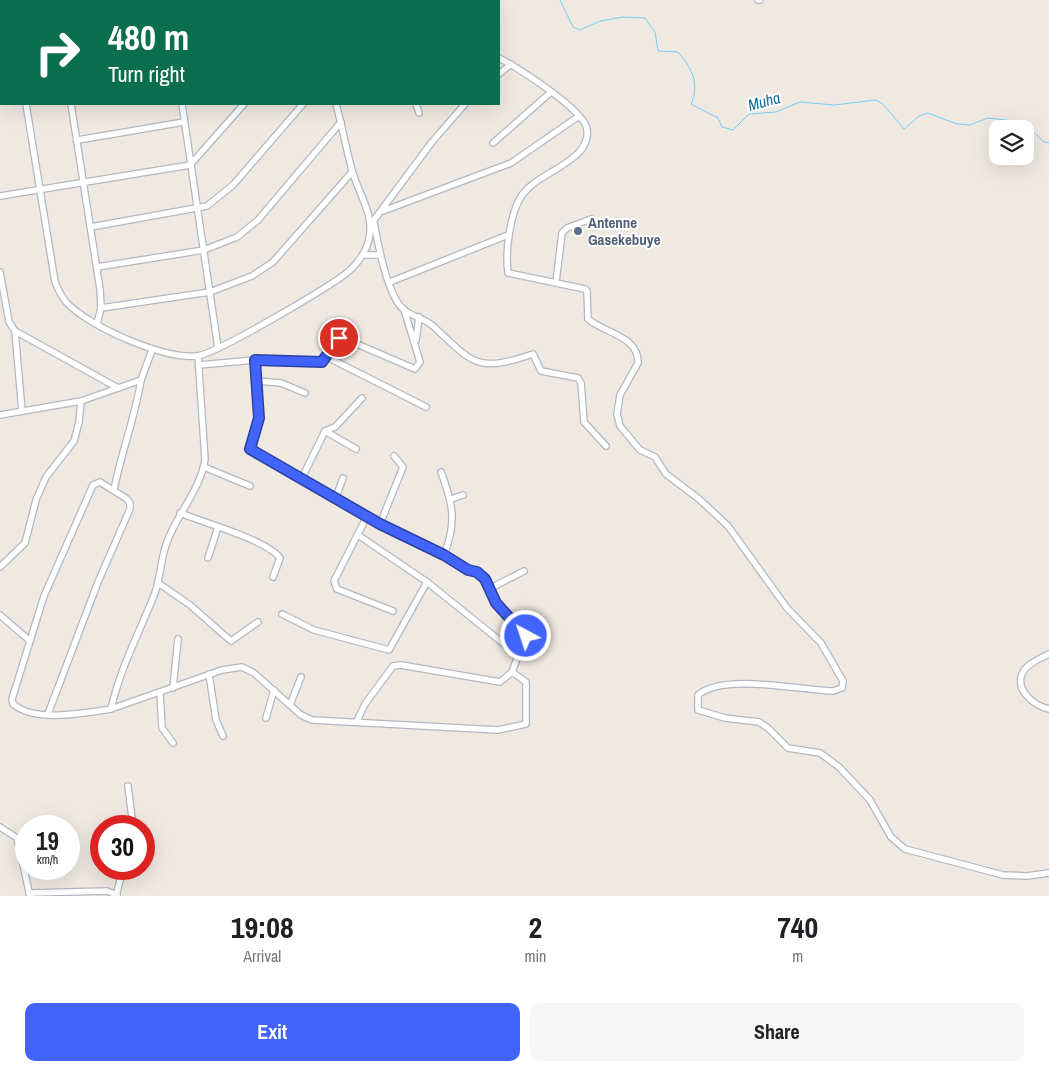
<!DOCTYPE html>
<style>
:root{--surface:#fff;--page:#f6f6f6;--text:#202124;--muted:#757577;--accent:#4264fb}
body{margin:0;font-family:"Archivo Narrow",sans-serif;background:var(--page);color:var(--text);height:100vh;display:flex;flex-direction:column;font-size:19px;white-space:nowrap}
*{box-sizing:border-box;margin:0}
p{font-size:16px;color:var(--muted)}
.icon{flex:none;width:28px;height:28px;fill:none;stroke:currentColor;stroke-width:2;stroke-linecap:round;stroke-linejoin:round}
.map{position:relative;height:896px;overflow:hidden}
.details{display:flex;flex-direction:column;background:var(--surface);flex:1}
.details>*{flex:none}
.hud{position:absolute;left:0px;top:0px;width:500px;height:105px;box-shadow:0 5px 20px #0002;background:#0b6e4f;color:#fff;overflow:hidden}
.controls{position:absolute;left:989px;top:120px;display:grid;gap:10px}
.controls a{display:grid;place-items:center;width:45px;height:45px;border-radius:10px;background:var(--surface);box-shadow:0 5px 20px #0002;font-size:25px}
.speed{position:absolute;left:15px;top:815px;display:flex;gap:10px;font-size:25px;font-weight:700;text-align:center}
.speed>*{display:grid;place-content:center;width:65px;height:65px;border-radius:50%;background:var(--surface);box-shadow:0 5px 20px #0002;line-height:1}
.speed small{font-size:12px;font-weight:400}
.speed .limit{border:8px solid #d22;background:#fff;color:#111}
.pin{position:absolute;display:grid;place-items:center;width:42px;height:42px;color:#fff;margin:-21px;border:2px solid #fff;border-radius:50%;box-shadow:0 1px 5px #0007}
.me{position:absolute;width:55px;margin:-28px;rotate:320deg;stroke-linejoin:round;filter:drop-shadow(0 0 4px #0008)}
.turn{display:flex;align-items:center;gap:18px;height:105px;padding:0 25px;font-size:22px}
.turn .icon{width:65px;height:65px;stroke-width:2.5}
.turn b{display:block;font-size:35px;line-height:42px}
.eta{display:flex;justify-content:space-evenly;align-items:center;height:85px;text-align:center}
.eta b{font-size:30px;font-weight:700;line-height:35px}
.cta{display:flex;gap:10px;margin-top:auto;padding:10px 25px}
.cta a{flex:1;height:58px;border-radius:10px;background:var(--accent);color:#fff;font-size:20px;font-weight:700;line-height:58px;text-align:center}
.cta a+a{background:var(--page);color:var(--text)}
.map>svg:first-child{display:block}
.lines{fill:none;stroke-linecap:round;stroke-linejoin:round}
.stream{stroke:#75cff0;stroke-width:1}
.minor-casing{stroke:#b4b7c1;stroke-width:8}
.minor{stroke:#fff;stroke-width:5.5}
.route-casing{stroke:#2b41a3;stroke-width:12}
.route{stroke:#4264fb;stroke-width:9}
.service-dot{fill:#5c6f8a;stroke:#fff;stroke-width:2}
.labels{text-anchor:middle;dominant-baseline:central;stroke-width:4;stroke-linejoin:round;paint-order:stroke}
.service-label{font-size:15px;font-weight:bold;fill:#4e5e75;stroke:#fff;text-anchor:start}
.water-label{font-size:16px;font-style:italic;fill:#0d6fa3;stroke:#fff}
</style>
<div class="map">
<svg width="1049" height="896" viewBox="0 0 1049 896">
<rect width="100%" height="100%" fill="#efe9e1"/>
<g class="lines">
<g class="stream">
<polyline points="132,0 134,1"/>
<path d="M 560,0 L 573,27 L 580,30 L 600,21 L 623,17 L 645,18 L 655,32 L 658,51 L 678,52 C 692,68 700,84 691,104 L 718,118 L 722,127 L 733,130 L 749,114 L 776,112 L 800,102 L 834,105 L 876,100 L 883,104 L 904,129 L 919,116 L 928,113 L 957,124 L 970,125 L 988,118 L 1014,121 L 1031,130 L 1044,142 L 1049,143"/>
<polyline points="234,1 236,0"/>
</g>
<defs>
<g id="minor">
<polyline points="758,0 760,0"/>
<polyline points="0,18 1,19"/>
<path d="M 499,58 C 518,68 578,106 586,126 C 589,134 586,145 580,151 C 565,169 537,175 522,195 C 510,213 505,251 508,273 L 585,289 L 587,291 L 588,319 C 604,333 639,336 638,363 L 620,395 L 617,414 L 620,426 L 640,450 L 655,457 L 666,474 L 699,499 L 728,526 L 787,608 L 821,643 L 843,681 L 842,688 L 833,691 C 800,690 724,673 698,695 L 698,710 L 725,718 L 759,722 L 768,728 L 788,748 L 820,753 L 839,767 L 870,800 L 891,837 L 905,849 L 1003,875 L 1027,876 L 1049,873"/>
<polyline points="499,74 511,64"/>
<path d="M 26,104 L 55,282 C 58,289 61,296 66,302 C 89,327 163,359 197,356 C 216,354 333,285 349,271 C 359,262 366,252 369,239 C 375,215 358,193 352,170 C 346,148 342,126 336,104"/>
<polyline points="71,104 100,289 101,308 97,324"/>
<polyline points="182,104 218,348"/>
<polyline points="416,104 419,113"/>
<polyline points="78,140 184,122"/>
<polyline points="493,143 551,92"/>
<polyline points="0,196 190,165 244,104"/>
<polyline points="383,211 511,163 579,116"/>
<path d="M 374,223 C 378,244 387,294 403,309 C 412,317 424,318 433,326 C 474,364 476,373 533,354 L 541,371 L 578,378 L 581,383 L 584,422 L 606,446"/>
<polyline points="371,224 432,142 465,104"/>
<polyline points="91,227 207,206 233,185 303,104"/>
<polyline points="363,255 380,255"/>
<polyline points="97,267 204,250 237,237 258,220 341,122"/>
<polyline points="0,272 9,322 15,331 118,388"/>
<polyline points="390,282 508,235"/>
<polyline points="556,282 562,233 567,228 591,219"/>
<polyline points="101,308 210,292 252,276 273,262 352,172"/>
<polyline points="15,331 22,411"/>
<polyline points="416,340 419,317"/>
<polyline points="327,357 426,407"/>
<polyline points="255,360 259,418 250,445 252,450 380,524 444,555 468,570 477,572 485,579 497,603 526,634 512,672 500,682 401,665 393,666 365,704 357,721"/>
<polyline points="199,365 255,360 322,362 339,338 343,338 415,369 420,362 404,309"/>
<polyline points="257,381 281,383 305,393"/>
<polyline points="0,415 81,401 141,380 152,350"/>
<polyline points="325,431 356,449"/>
<polyline points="204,467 250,486"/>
<path d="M 441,472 C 453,504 457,522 444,555"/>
<polyline points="302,478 325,431 335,427 362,398"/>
<path d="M 114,490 C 121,453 135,418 141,380"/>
<polyline points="336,497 343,478"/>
<polyline points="451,499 463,495"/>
<path d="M 180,513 C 202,522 267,540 280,558 L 273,577"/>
<polyline points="367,516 334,581 337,589 393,611"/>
<polyline points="380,524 403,467 394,456"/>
<polyline points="358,535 427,582 519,656"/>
<polyline points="208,558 218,527"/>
<polyline points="0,567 25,543 36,500 46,477 74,441 79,422 81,401"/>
<polyline points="158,583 190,605 231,641 258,622"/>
<polyline points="489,589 524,571"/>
<polyline points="282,614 314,630 389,650 427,582"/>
<polyline points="0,615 29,640"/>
<path d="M 1049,654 C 1041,658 1031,662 1025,669 C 1011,687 1033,706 1049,709"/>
<polyline points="209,674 216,720 223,736"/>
<polyline points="173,688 178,639"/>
<polyline points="160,693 162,728 173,743"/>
<polyline points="290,705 301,677"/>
<polyline points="111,709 222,670 242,667 254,673 301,715 312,720 498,730 526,724 526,682 512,672"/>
<path d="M 48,714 L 98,582 L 130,509 L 130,503 L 127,499 L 100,482 L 93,485 L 44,596 L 12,699 L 13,704 C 35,723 85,713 111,709 C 120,669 138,635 153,598 C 161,580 160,560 167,542 C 177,514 201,489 205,459 L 198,356"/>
<polyline points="266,718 274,690"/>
<polyline points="128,786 133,826"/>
<polyline points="0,827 17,838 30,896"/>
<polyline points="29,893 107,891 117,895"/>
<polyline points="116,896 123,869"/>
</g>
</defs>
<use href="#minor" class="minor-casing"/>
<use href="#minor" class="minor"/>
</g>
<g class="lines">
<defs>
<polyline id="route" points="339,338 322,362 255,360 259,418 250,449 380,524 444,555 468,570 477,572 485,579 496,603 526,636"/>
</defs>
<use href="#route" class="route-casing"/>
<use href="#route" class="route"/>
</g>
<circle class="service-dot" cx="578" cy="231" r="5"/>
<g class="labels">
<g class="service-label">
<text x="588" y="222">Antenne<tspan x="588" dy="17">Gasekebuye</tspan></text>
</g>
<g class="water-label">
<text transform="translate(764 101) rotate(-15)">Muha</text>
</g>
</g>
</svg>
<div class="controls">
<a><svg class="icon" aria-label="layers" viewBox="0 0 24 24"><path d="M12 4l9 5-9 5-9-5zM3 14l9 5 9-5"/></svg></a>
</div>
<div class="speed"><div>19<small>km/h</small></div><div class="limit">30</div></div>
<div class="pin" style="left:339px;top:338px;background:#d93025"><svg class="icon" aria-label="arrive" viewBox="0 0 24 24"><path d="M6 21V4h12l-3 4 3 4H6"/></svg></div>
<svg class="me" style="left:526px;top:636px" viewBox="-20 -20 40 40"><circle r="17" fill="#4264fb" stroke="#fff" stroke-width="3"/><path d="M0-11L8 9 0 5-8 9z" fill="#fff"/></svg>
<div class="hud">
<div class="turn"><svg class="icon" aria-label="right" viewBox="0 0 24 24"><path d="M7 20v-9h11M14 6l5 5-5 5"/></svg><div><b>480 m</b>Turn right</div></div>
</div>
</div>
<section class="details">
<div class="eta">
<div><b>19:08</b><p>Arrival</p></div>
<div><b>2</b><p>min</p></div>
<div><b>740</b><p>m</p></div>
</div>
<div class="cta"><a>Exit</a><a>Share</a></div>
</section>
